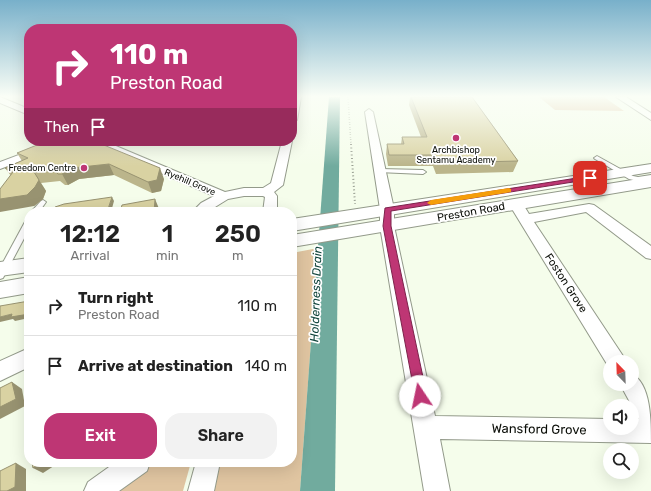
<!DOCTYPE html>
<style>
:root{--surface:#fff;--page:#f2f2f2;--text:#222;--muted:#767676;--line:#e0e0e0;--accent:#be3674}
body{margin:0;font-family:Rubik,sans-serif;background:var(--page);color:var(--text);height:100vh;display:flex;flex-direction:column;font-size:15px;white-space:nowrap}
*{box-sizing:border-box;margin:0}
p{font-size:13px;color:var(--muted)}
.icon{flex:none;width:22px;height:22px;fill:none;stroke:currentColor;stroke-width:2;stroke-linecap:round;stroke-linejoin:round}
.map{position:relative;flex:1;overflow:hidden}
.sheet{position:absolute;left:24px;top:207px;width:273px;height:260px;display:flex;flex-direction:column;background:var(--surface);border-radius:16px;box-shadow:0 4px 16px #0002}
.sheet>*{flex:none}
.hud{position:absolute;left:24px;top:24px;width:273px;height:122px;border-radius:16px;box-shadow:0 4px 16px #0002;background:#be3674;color:#fff;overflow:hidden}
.needle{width:26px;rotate:337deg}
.fabs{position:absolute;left:603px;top:355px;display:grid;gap:8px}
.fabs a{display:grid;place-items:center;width:36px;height:36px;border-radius:50%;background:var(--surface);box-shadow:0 4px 16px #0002;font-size:20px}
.pin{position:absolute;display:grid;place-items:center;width:34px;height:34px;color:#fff;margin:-17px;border-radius:8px;box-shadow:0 2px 6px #0006}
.me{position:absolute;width:44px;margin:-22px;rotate:349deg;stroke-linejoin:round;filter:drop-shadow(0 0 3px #0008)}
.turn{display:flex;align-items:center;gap:14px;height:84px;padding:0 20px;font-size:18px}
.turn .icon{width:52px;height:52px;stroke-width:2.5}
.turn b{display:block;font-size:28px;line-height:34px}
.then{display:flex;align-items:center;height:38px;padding:0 20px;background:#0003;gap:8px;font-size:15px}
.eta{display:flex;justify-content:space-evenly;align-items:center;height:68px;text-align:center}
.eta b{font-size:24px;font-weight:600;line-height:28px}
.button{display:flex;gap:8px;margin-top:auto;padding:8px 20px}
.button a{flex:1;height:46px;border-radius:16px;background:var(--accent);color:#fff;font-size:16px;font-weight:600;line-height:46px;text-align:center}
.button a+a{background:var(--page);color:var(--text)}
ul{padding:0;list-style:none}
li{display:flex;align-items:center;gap:12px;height:60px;padding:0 20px;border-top:1px solid var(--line)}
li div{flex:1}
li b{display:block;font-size:15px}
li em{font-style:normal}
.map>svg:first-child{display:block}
.green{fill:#e0c5a1}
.water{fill:#71ab9e}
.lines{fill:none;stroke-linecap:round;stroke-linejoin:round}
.service-casing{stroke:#939a8a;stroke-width:2}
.minor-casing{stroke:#939a8a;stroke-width:2}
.tertiary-casing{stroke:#939a8a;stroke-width:2}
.path-far1{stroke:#979d90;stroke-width:1.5;stroke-dasharray:0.5 2;stroke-linecap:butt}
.path{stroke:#979d90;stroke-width:2;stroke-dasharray:1 2.5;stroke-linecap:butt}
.service{fill:#fff;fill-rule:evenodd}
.minor{fill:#fff;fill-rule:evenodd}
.tertiary{fill:#fff;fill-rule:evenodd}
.wall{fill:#bbb58b}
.shaded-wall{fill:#989371}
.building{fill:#d9d2a2;stroke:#989371}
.route{fill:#be3674;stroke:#7c234b}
.slow{fill:#f59e0b}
.poi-dot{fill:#be3674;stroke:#fff;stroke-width:1.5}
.labels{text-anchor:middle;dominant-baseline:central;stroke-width:3.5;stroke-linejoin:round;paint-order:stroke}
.far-poi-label{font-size:9px;fill:#0a0d07;stroke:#fff}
.far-street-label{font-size:9px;fill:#0a0d07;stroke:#fff}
.street-label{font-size:11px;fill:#0a0d07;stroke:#fff}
.water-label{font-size:12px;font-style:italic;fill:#11453c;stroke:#fff}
.near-street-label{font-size:13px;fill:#0a0d07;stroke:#fff}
</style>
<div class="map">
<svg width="651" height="491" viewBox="0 0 651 491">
<rect width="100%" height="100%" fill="#f5fdeb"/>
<g class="green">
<polygon points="539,97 604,97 624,111 555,110"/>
<polygon points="318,248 300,491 211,491 218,462 292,462 292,253"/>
<polygon points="156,462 191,462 183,491 116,491"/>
</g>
<polygon class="water" points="329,97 340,97 335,491 300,491"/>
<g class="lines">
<defs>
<g id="service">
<polygon points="597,156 633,176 638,177 651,175 651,179 638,181 629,179 595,159 594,158"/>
<polygon points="380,169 423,170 426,172 423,174 378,172 377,171"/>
<polygon points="43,200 46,202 39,212 31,212 41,201"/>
<polygon points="26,220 29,220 29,229 3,278 0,279 0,268"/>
</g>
<g id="minor">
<polygon points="0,97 29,109 29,115 0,103"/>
<polygon points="293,97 301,97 297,120 292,123"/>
<polygon points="616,97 626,97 651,113 651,120"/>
<path d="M 369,109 L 373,112 L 394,209 L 394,226 L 435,416 L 610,419 L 610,428 L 632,428 L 632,419 L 639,419 L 620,384 L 632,384 L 632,374 C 651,384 651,421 651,443 L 440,439 L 450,491 L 424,491 L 380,226 L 380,209 L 365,112 Z"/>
<polygon points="56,141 70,141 69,143 0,169 0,162"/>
<polygon points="90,141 104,141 225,192 244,188 263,188 271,183 282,141 292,141 283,185 274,192 277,196 277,212 263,212 265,197 263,196 244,196 228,199 207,212 192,212 201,203 214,196 91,143"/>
<polygon points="516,200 521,201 529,214 589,204 594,205 651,246 651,259 646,258 586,212 534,222 627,362 610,362 610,369 509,204 511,201"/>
<polygon points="29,348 29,367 0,381 0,361"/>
<polygon points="116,462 150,462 147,471 119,491 84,491 88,482"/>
<polygon points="196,462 220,462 214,491 188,491"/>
</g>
<g id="tertiary">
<polygon points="651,164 651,172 292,231 292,219"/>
<polygon points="651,177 651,187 292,247 292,235"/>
<polygon points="29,258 29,272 0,276 0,262"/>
<polygon points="29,277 29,293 0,298 0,282"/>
</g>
</defs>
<use href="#service" class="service-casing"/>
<use href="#minor" class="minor-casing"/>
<use href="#tertiary" class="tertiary-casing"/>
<polyline class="path-far1" points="348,97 351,145"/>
<polyline class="path" points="351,144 355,204"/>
<use href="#service" class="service"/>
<use href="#minor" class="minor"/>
<use href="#tertiary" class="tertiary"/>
</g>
<g class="wall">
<polygon points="410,97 472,97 518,161 513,172 436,174 433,166 388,166 386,154 387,144 401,144 402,137 421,137 409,105"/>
<polygon points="47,141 164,179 161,191 152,193 114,175 79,179 68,185 65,185 60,181 41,183 46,191 43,199 34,206 5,168 22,161 17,153"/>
</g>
<g class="shaded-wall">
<polygon points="109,164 114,175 79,179 68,185 62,174 72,168"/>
<polygon points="160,168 164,179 161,191 152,193 148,182"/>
<polygon points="34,172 46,191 43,199 34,206 0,212 0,199"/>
<polygon points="112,197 114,201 111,212 107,212"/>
<polygon points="155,199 160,211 160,212 154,212"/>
<polygon points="12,314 29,314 29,318 15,321 13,319 0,322 0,317"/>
<polygon points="12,382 22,389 25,406 0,419 0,407"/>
<polygon points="41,462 60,462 43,473 33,468"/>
<polygon points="16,463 26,469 26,491 7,491"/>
</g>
<g class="building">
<polygon points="411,97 472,97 518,161 438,163 435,155 389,155 387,144 404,144 402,137 427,137"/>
<polygon points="47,141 94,141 160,168 157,180 148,182 109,164 72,168 62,174 58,174 54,170 34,172 39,180 35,187 27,195 0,199 0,189 13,172 5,168 28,158 17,153"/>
<polygon points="112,197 107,212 57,212 58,211 55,207 64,204"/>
<polygon points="155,199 154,212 120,212 122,205"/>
<polygon points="29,301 29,314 11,317 12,314 0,317 0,306"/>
<polygon points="29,374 29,390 25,376"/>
<polygon points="12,382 16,399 0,407 0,388"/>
<polygon points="32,462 41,462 33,468"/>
<polygon points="16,463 15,487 7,491 0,491 0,471"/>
</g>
<linearGradient id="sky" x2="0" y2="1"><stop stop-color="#78b0ca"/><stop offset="0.58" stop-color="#fafef6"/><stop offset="1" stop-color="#fafef6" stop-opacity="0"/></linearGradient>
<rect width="651" height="166" fill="url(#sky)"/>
<polygon class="route" points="590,176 592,176 592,179 391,211 391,226 427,396 425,401 420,402 416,401 383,226 385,208"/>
<polygon class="slow" points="509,188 511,189 511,192 431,205 427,203 431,200"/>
<g class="poi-dot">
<circle cx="456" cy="138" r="4"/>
<circle cx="84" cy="168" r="4"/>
</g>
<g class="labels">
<g class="far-poi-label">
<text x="456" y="150">Archbishop<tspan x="456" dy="10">Sentamu Academy</tspan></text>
<text x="76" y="168" text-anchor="end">Freedom Centre</text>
</g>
<g class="far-street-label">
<text transform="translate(190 182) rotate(23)">Ryehill Grove</text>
</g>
<g class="street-label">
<text transform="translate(471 212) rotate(-10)">Preston Road</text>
<text transform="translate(566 283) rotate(57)">Foston Grove</text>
</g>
<g class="water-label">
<text transform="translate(316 294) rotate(-88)">Holderness Drain</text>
</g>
<g class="near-street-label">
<text transform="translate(539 429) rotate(1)">Wansford Grove</text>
</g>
</g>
</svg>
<div class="fabs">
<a><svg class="needle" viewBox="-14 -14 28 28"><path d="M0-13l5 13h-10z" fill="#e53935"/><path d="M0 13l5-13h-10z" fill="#767676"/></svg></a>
<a><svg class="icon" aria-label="sound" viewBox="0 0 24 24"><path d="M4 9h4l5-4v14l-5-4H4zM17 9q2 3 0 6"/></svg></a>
<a><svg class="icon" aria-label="search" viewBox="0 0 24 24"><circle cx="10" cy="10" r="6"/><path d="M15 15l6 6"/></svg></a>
</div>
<div class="pin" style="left:590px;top:178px;background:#d93025"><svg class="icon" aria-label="arrive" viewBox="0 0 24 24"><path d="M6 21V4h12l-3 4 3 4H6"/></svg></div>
<svg class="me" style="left:420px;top:396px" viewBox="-20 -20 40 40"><circle r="19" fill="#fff"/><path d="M0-13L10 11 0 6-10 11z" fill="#be3674"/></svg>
<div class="hud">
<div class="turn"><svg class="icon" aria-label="right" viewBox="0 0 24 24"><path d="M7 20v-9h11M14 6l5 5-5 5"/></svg><div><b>110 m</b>Preston Road</div></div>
<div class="then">Then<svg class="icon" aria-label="arrive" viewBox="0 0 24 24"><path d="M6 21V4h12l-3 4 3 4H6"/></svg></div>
</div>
<section class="sheet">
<div class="eta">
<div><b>12:12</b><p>Arrival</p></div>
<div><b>1</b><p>min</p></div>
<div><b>250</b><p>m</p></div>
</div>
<ul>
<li><svg class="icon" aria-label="right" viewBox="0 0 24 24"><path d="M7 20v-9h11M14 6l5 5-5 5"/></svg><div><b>Turn right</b><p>Preston Road</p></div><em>110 m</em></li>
<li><svg class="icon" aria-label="arrive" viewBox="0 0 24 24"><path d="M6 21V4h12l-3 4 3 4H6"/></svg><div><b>Arrive at destination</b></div><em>140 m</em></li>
</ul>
<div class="button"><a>Exit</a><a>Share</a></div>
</section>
</div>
